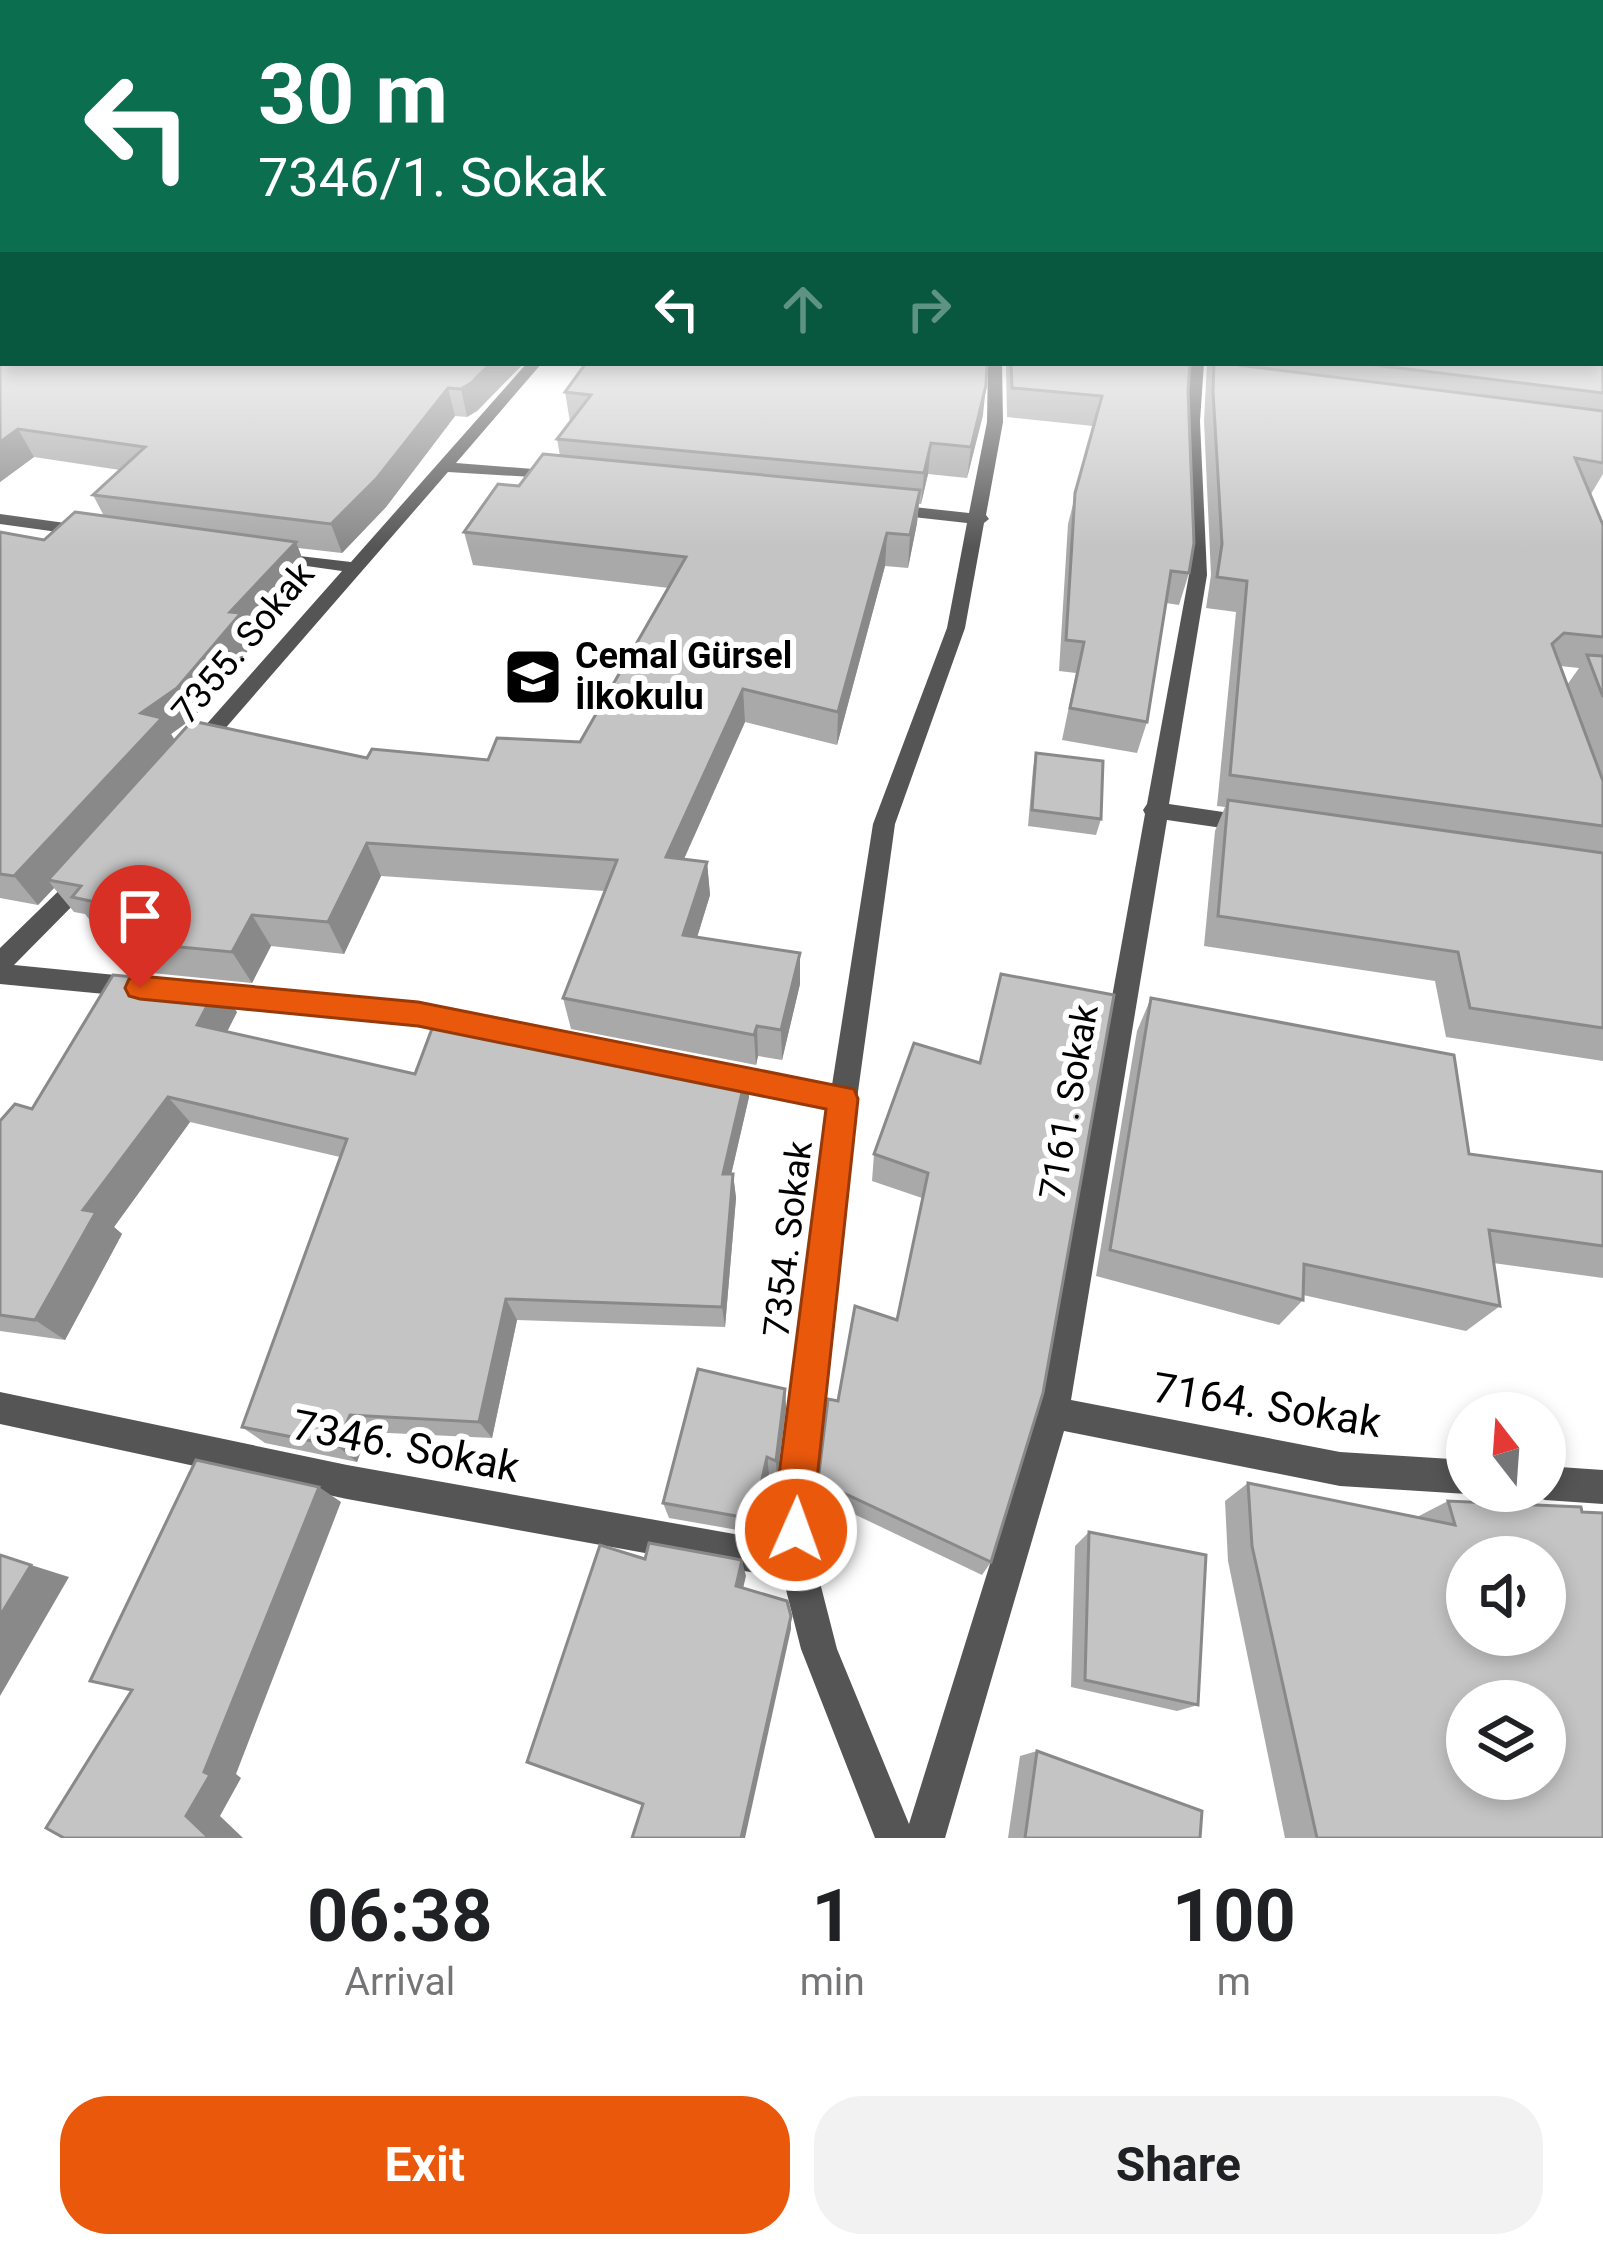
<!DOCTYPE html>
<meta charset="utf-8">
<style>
:root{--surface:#fff;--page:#f2f2f2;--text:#202124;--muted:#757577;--accent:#ea580c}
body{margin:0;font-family:Roboto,sans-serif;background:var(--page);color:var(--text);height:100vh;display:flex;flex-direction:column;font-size:45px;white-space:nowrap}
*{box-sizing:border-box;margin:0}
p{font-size:39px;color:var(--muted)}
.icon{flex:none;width:66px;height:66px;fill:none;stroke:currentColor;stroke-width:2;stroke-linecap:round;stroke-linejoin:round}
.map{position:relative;height:1838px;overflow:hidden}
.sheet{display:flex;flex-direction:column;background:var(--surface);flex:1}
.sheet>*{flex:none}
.guide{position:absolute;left:0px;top:0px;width:1605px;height:366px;box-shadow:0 6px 18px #0003;background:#0b6e4f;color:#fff;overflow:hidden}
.needle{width:78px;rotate:343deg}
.controls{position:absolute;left:1446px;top:1392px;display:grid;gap:24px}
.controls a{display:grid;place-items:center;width:120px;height:120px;border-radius:50%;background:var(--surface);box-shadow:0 6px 18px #0003;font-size:60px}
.pin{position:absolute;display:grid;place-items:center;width:102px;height:102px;color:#fff;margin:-123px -51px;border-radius:50% 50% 50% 0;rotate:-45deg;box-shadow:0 0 12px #0007}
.pin .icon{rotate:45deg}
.me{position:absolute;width:132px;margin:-66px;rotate:2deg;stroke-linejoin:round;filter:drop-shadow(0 0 9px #0008)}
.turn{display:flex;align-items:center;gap:42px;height:252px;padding:0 60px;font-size:54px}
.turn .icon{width:156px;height:156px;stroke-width:2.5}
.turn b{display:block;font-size:84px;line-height:102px}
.lanes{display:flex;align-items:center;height:114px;padding:0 60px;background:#0003;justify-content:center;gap:60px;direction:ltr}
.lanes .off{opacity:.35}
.eta{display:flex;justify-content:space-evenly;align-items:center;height:204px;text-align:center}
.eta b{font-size:72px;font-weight:700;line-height:84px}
.button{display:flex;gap:24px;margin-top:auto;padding:24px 60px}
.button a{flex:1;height:138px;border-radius:48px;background:var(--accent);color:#fff;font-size:48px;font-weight:700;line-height:138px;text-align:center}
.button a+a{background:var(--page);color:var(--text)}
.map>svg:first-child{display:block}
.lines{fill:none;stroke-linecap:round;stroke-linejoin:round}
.street{fill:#555;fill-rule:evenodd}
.wall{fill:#a9a9a9;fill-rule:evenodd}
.shaded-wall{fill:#898989}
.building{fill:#c4c4c4;stroke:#898989;stroke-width:3;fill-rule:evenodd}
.route{fill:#ea580c;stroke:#983908;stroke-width:3}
.labels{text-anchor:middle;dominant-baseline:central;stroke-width:12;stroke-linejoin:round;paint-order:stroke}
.street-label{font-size:36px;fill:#000;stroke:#fff}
.poi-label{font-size:36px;font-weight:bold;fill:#000;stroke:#fff;text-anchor:start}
.near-street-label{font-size:42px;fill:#000;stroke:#fff}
</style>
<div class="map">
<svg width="1603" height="1838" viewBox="0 0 1603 1838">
<rect width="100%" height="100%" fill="#fff"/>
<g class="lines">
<g class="street">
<rect x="1602" y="316" width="1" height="10"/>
<polygon points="527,363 542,363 456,463 559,471 567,476 565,479 448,472 203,754 189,754 185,749 189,744 342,571 271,561 265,560 265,552 351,562"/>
<polygon points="988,363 1002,363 1003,422 986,515 989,519 984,523 965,628 895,824 857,1099 813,1498 815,1563 837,1649 909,1824 1037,1413 1145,814 1143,810 1147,804 1189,575 1184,421 1190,363 1204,363 1200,421 1207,575 1169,804 1250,816 1261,824 1250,832 1167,820 1071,1400 1340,1452 1467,1460 1467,1491 1474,1491 1467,1494 1340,1486 1064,1431 945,1838 875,1838 801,1649 783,1578 347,1499 0,1424 0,1392 347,1465 779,1542 779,1498 828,1108 716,1086 707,1082 703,1074 707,1066 716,1062 832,1085 873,824 947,628 967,523 886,514 878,509 886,504 969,513 987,422"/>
<polygon points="0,514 87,526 96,531 87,536 0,524"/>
<polygon points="84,871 92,874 96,880 92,886 14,965 136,977 145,980 149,987 145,994 136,997 0,984 0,948 76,874"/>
<polygon points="195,983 418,1003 473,1015 477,1023 473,1031 464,1034 418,1025 195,1003 186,1000 182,993 186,986"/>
<polygon points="1545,1466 1603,1470 1603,1504 1545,1500 1533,1495 1531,1491 1545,1491"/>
</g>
</g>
<g class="wall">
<polygon points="0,290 3,363 524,363 477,411 467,417 455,416 386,507 342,553 298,548 307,571 250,634 254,643 193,718 171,734 175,740 367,758 488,760 580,742 669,588 473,565 464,532 519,486 560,456 557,439 570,422 565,392 983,415 967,478 928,474 921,504 919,504 917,523 908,568 885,566 837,745 745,722 684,859 707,862 710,895 697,937 800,984 782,1060 758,1056 756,1065 571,1029 563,998 605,891 381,876 344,954 271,946 252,983 152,973 128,942 131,937 97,929 85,914 74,912 54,888 38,905 0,898 0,532 44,540 104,516 93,495 120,470 34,457 0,482"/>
<path d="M 1603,346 L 1603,474 L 1591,494 L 1603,525 L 1603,1061 L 1446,1037 L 1435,981 L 1204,946 L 1215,831 L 1225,807 L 1217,806 L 1236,612 L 1206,608 L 1211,575 L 1204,421 L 1207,363 L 1602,363 ZM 1560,666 L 1579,668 L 1567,685 Z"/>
<polygon points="1006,363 1190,363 1188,391 1189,573 1179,605 1166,603 1147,722 1137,753 1062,740 1076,673 1059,671 1068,524 1093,426 1007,417"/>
<polygon points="1036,753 1101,819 1096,835 1028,826 1033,769"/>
<polygon points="1151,998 1469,1154 1603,1172 1603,1278 1493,1263 1500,1306 1466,1331 1303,1295 1303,1300 1279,1325 1096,1276 1137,1031"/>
<polygon points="237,1012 227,1032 415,1074 747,1071 749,1097 731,1174 733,1174 736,1198 725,1327 517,1320 492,1438 368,1432 357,1462 265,1443 242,1427 340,1157 190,1122 114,1227 122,1234 65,1340 0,1331 0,1121 32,1109"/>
<polygon points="914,1043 991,1562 982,1575 818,1497 818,1481 838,1401 897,1320 922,1198 872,1181 874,1154"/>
<polygon points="785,1389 786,1408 777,1478 769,1474 755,1533 669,1518 663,1503"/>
<polygon points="1248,1483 1417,1517 1448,1501 1582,1512 1603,1838 1285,1838 1228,1561 1225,1501"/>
<polygon points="1089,1532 1198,1705 1177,1711 1071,1687 1075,1546"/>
<polygon points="1037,1751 1200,1838 1008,1838 1020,1756"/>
</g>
<g class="shaded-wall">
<polygon points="3,337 3,363 0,374 0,338"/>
<polygon points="491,363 524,363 477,411 467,417 461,389"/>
<polygon points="986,385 983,415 967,478 971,447"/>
<polygon points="448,388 455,416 386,507 342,553 331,524"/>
<polygon points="18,429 34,457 0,482 0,442"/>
<polygon points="931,443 928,474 921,504 924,473"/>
<polygon points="920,490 917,523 908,568 910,535"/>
<polygon points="887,533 885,566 837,745 838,712"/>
<polygon points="296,542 307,571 250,634 254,643 193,718 171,734 179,748 48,880 54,888 38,905 14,876 141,713 230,612"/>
<polygon points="743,689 745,722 670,890 666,857"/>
<polygon points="367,843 381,876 344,954 328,922"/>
<polygon points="707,862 710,895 688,967 683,935"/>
<polygon points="252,915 271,946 252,983 232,952"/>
<polygon points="800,953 800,984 782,1060 781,1030"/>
<polygon points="218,985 237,1012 217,1051 197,1025"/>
<polygon points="757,1026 758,1056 756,1065 754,1035"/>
<polygon points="747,1071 749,1097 726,1197 723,1174"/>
<polygon points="168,1097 190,1122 114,1227 122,1234 65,1340 35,1320 83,1210"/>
<polygon points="733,1174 736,1198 725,1327 722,1307"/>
<polygon points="506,1299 517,1320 492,1438 479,1422"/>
<polygon points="785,1389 786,1408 777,1478 776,1461"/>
<polygon points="350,1415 368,1432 357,1462 337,1446"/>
<polygon points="767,1457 769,1474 755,1533 753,1519"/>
<polygon points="319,1487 341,1502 236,1774 241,1778 220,1816 243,1838 209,1838 186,1816"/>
<polygon points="742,1560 746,1576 740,1601 736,1586"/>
<polygon points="31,1565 69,1577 0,1696 0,1616"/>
<polygon points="791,1616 791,1629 745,1838 741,1838"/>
</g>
<g class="building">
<polygon points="0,290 3,290 3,337 0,338"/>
<polygon points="1602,342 1603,393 1358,363 1602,363"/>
<polygon points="3,355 3,363 491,363 471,383 461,389 448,388 377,478 331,524 93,495 145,447 18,429 0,442 0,356"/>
<polygon points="586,363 987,363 986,385 971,447 931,443 924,473 557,439 591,395 565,392"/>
<polygon points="1011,363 1190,363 1188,391 1194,543 1189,573 1171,571 1147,722 1070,708 1084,642 1066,640 1075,493 1102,396 1012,388"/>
<polygon points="1214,363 1238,363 1239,365 1603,411 1603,463 1575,458 1603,525 1603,637 1564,633 1552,644 1603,781 1603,826 1230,775 1247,581 1217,577 1222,544 1213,391"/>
<polygon points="543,454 920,490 910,535 887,533 838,712 743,689 666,857 707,862 683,935 800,953 781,1030 757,1026 754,1035 563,998 617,860 367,843 328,922 252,915 232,952 128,942 145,913 72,897 81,886 48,880 192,721 367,758 372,749 488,760 497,738 580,742 686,557 464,532 498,484 519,486"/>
<polygon points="75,512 296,542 230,612 241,613 177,688 141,713 162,718 14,876 0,874 0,532 44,540"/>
<polygon points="1587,655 1603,656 1603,697"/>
<polygon points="1036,753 1103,761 1101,819 1032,810"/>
<polygon points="1228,800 1603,853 1603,1028 1470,1008 1458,952 1218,916"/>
<polygon points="1001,974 1114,995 1043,1393 991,1562 818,1481 828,1399 838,1401 855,1306 897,1320 928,1173 874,1154 914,1043 980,1063"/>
<polygon points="113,975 218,985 197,1025 415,1074 439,1010 747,1071 723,1174 733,1174 722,1307 506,1299 479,1422 350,1415 337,1446 242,1427 347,1139 168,1097 83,1210 96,1212 35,1320 0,1315 0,1121 15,1104 32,1109"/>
<polygon points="1151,998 1454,1055 1469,1154 1603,1172 1603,1246 1489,1230 1500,1306 1304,1264 1303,1300 1110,1250"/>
<polygon points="698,1369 785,1389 776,1461 767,1457 753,1519 663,1503"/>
<polygon points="196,1460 319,1487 204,1772 210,1775 186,1816 209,1838 64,1838 46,1828 132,1690 90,1681"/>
<path d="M 1248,1483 L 1455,1525 L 1448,1501 L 1581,1507 L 1582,1512 L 1603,1513 L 1603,1838 L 1317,1838 L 1252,1546 ZM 1467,1557 L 1545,1557 L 1545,1635 L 1467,1635 ZM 1467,1701 L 1545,1701 L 1545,1779 L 1467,1779 Z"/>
<polygon points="1089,1532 1206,1555 1198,1705 1085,1680"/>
<polygon points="649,1543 742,1560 736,1586 787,1601 791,1616 741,1838 632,1838 643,1804 527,1762 600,1545 645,1559"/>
<polygon points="0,1555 31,1565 0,1616"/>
<polygon points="1037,1751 1202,1811 1200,1838 1025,1838"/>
</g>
<linearGradient id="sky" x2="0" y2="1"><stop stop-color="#8cadcc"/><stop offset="0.53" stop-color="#fff"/><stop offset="1" stop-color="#fff" stop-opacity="0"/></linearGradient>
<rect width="1603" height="548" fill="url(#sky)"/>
<polygon class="route" points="140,976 418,1002 854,1089 858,1099 815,1498 816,1530 810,1544 796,1550 783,1544 777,1530 776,1498 826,1109 418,1026 140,999 129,996 125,988 129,979"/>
<defs>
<symbol id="school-square" viewBox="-11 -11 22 22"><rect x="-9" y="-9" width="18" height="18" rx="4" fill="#000" stroke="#fff"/><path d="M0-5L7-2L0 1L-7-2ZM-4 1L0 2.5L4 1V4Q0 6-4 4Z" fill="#fff"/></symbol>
</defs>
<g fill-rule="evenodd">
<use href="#school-square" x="500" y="644" width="66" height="66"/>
</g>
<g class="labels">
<g class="street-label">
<text transform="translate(243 643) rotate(-50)">7355. Sokak</text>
<text transform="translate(1069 1102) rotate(-80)">7161. Sokak</text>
<text transform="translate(788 1239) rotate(-83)">7354. Sokak</text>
</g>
<g class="poi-label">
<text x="575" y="656">Cemal Gürsel<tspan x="575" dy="41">İlkokulu</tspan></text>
</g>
<g class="near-street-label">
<text transform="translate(1267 1405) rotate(9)">7164. Sokak</text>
<text transform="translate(406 1446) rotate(11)">7346. Sokak</text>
</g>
</g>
</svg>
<div class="controls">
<a><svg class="needle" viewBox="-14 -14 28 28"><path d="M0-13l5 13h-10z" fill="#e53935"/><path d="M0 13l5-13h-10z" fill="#757577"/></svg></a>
<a><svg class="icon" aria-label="sound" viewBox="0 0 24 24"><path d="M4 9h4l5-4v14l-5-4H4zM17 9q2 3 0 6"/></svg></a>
<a><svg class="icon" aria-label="layers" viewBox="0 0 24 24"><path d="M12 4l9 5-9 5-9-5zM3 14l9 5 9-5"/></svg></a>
</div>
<div class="pin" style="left:140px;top:988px;background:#d93025"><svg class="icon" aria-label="arrive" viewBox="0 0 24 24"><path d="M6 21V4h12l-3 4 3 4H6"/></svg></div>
<svg class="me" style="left:796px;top:1530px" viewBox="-20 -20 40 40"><circle r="17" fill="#ea580c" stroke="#fff" stroke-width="3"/><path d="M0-11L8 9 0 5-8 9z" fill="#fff"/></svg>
<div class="guide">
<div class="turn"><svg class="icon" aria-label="left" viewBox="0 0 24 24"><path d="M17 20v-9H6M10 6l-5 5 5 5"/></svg><div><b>30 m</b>7346/1. Sokak</div></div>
<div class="lanes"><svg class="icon" aria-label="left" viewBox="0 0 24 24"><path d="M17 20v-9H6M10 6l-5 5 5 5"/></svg><svg class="icon off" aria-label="ahead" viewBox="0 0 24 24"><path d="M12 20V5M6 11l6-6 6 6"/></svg><svg class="icon off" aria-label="right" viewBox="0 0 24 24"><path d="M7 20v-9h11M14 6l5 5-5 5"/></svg></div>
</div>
</div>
<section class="sheet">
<div class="eta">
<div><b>06:38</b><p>Arrival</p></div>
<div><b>1</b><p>min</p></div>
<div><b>100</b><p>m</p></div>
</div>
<div class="button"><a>Exit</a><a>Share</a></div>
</section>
